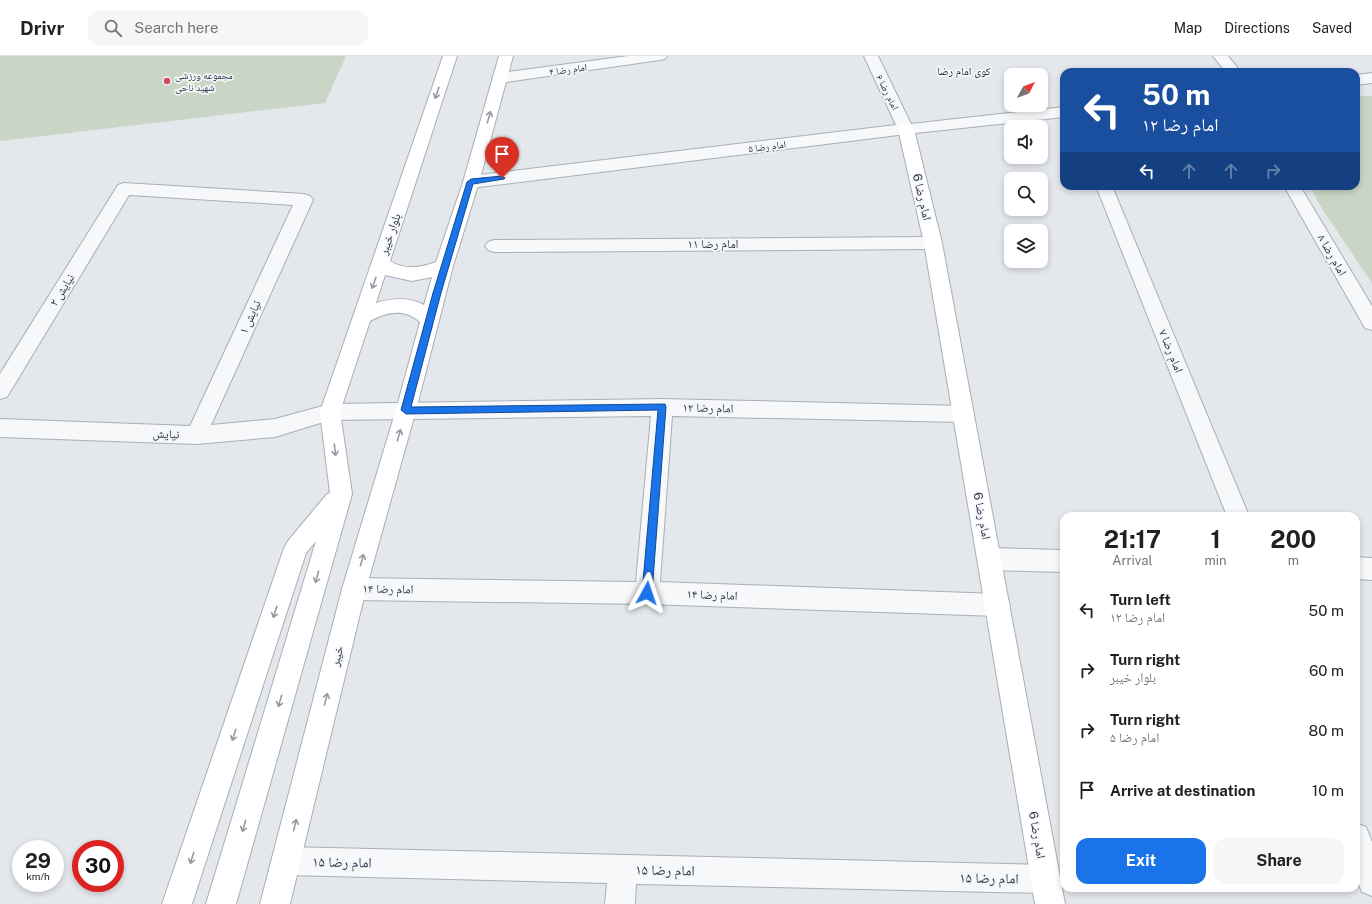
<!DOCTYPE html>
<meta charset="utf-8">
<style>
:root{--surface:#fff;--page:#f6f6f6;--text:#202124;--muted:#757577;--line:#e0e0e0;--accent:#1a73e8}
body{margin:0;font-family:"Public Sans","Noto Naskh Arabic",sans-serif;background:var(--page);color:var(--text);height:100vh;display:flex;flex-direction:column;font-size:15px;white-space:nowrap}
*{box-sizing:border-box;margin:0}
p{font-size:13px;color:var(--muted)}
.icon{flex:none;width:22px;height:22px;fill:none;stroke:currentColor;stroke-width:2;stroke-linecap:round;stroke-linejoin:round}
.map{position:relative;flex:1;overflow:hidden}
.side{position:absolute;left:1060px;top:456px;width:300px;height:380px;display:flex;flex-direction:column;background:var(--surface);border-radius:12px;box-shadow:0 2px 6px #0003}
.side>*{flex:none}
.banner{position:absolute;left:1060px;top:12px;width:300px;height:122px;border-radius:12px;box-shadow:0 2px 6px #0003;background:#1a4fa0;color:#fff;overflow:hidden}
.needle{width:26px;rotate:49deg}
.fabs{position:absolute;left:1004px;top:12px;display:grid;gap:8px}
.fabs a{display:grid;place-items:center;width:44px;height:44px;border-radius:8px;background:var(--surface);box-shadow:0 2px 6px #0003;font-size:20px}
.speed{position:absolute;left:12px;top:784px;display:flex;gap:8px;font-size:20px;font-weight:700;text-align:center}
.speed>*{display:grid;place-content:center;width:52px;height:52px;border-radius:50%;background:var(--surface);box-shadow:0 2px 6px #0003;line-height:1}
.speed small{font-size:10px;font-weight:400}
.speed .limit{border:6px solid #d22;background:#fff;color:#111}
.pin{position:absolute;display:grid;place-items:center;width:34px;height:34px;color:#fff;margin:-41px -17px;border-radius:50% 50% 50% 0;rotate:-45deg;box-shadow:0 0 4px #0007}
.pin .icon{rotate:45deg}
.me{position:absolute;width:44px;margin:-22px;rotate:5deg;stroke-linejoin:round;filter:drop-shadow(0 0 3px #0008)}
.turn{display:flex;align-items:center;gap:14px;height:84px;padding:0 16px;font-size:18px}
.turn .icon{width:52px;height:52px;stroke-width:2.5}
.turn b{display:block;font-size:28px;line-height:34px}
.lanes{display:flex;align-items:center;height:38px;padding:0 16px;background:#0003;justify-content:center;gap:20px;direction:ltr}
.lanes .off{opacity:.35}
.eta{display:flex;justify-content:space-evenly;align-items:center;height:68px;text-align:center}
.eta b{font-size:24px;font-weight:700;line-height:28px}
.cta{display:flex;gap:8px;margin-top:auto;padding:8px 16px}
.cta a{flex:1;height:46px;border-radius:12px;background:var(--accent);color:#fff;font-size:16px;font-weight:700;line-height:46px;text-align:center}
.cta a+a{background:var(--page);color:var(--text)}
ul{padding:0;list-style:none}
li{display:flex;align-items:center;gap:12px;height:60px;padding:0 16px}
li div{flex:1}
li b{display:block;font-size:15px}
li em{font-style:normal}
header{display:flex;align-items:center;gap:24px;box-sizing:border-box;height:56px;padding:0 20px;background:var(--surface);border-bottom:1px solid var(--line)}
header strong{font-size:19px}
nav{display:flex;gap:22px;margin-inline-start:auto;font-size:14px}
.search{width:280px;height:36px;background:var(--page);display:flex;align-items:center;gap:10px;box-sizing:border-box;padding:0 14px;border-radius:12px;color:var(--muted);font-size:15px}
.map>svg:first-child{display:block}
.green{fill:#c9d6c5}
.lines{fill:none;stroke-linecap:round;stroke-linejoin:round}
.street-casing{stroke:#a9aeb7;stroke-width:2}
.secondary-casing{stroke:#a9aeb7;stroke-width:2}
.street{fill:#f7f8fa;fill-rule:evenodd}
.secondary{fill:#fff;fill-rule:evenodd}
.oneway{stroke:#959aa2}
.route{fill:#1a73e8;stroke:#114b97}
.poi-dot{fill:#d1495b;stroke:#f4f6f9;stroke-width:1.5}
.labels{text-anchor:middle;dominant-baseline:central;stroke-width:3.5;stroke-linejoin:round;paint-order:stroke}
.far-street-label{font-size:10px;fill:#2b3445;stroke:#f4f6f9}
.far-poi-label{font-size:10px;fill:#2b3445;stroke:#f4f6f9;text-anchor:start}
.far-neighbourhood-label{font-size:11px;fill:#1d2536;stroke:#f4f6f9}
.street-label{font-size:12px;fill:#2b3445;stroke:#f4f6f9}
.near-street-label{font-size:14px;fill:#2b3445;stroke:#f4f6f9}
</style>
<header>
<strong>Drivr</strong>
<div class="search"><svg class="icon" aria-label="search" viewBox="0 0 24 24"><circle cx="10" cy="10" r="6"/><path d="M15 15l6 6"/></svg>Search here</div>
<nav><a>Map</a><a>Directions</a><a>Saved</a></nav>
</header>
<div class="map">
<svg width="1372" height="848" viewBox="0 0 1372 848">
<rect width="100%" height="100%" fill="#e4e7ec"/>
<g class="green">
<polygon points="0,0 346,0 325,47 0,85"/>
<polygon points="1356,40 1372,40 1372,227 1319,148 1310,130 1356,130"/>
</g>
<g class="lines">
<defs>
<g id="street">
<polygon points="628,0 667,0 665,3 660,4 500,27 495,25 492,22 495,19 500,17"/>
<polygon points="864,0 878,0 911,68 1064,51 1064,61 906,78 471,132 465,130 463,126 465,122 471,120 896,69"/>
<polygon points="1213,0 1228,0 1241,16 1226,16"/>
<polygon points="1372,17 1372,27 1356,29 1356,19"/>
<polygon points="124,127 304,138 310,140 313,144 211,369 275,363 330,348 662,343 963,350 970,352 973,358 970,364 963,366 672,360 660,526 998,538 1007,541 1010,549 1007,557 998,560 647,548 354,544 346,541 342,533 346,525 354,522 636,526 651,360 330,364 275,381 196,388 0,381 0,363 190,370 293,149 129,139 7,341 0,343 0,318 118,129"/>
<polygon points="1096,130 1112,130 1249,460 1227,460"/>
<polygon points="1284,130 1300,130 1372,250 1372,274 1365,272"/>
<polygon points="933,181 939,183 942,187 939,191 933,193 494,196 488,194 485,190 488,186 494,184"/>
<polygon points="990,492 1064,494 1064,516 990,514 982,511 978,503 982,495"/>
<polygon points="1356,501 1372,502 1372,524 1356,523"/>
<polygon points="1356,767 1366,771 1372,786 1372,840 1362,836 1356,822"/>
<polygon points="286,791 1045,809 1055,813 1059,823 1055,833 1045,837 636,828 635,848 605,848 607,827 286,819 276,815 272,805 276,795"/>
</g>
<g id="secondary">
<path d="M 443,0 L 457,0 L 390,205 C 404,214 421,212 436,206 L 463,126 L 499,0 L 513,0 L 479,126 L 453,210 L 416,354 L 366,533 L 290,848 L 260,848 L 342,533 L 396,354 L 420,266 C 404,252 387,256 370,265 L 340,356 L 352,438 L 236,848 L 206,848 L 316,485 L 306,497 L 192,848 L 162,848 L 284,492 L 288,485 L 327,438 L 330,437 L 320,356 ZM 385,219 L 412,225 L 432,221 L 424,249 C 409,241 393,242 376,247 Z"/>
<polygon points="906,68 912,70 914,73 942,187 1065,848 1035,848 924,187 898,73 900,70"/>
</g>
</defs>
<use href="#street" class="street-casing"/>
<use href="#secondary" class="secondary-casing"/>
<use href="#street" class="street"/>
<use href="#secondary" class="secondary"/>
</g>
<defs><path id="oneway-shaft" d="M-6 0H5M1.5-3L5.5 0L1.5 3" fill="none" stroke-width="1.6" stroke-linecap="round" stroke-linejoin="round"/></defs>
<g class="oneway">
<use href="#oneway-shaft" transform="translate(437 37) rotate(109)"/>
<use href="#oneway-shaft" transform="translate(489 61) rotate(-74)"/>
<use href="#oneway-shaft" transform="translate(374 227) rotate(109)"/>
<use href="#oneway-shaft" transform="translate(399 379) rotate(-74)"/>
<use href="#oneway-shaft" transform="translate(335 394) rotate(83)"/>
<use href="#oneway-shaft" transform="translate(362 504) rotate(-74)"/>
<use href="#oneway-shaft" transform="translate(317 521) rotate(106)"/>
<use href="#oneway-shaft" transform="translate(275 556) rotate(108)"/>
<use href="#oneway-shaft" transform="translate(326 643) rotate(-76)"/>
<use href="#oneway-shaft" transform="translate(280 645) rotate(106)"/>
<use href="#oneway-shaft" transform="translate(234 679) rotate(108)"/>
<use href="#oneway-shaft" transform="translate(295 769) rotate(-76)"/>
<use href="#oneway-shaft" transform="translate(244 770) rotate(106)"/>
<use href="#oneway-shaft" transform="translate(192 802) rotate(108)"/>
</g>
<polygon class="route" points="502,120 505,122 504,123 473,128 441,237 411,351 665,348 666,351 652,537 650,540 647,541 643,540 642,537 658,354 406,358 401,354 433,237 467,126 471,123"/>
<circle class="poi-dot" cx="167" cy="25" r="4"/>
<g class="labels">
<g class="far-street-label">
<text transform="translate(568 13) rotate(-8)">امام رضا ۴</text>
<text transform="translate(888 36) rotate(64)">امام رضا ۶</text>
<text transform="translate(767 90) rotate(-7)">امام رضا ۵</text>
</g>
<g class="far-poi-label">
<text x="175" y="19">مجموعه ورزشی<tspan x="175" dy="12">شهید ناحی</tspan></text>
</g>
<g class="far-neighbourhood-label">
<text x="964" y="15">کوی امام رضا</text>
</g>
<g class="street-label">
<text transform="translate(922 141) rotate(77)">امام رضا 6</text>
<text transform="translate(390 178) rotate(-71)">بلوار خیبر</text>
<text x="713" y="188">امام رضا ۱۱</text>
<text transform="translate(1332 199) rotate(60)">امام رضا ۸</text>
<text transform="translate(62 234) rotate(-58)">نیایش ۲</text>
<text transform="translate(250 261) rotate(-65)">نیایش ۱</text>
<text transform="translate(1171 295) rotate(68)">امام رضا ۷</text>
<text transform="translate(708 352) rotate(1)">امام رضا ۱۲</text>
<text transform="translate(166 378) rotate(2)">نیایش</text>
<text transform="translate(982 460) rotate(79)">امام رضا 6</text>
<text transform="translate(388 533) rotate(1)">امام رضا ۱۴</text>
<text transform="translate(712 539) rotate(2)">امام رضا ۱۴</text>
<text transform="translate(337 600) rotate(-76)">خیبر</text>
<text transform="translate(1037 779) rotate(80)">امام رضا 6</text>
</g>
<g class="near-street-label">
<text transform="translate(342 806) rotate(1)">امام رضا ۱۵</text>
<text transform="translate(665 814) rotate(1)">امام رضا ۱۵</text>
<text transform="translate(989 822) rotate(1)">امام رضا ۱۵</text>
</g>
</g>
</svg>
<div class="fabs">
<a><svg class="needle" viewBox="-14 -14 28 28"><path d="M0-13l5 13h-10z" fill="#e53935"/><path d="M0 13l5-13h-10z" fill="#757577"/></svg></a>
<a><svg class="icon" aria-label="sound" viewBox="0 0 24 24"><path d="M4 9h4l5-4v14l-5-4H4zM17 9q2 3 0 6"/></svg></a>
<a><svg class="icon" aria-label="search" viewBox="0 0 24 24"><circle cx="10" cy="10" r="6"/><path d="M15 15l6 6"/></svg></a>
<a><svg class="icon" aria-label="layers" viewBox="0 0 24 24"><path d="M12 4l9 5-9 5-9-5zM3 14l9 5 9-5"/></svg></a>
</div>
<div class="speed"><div>29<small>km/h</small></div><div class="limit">30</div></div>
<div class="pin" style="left:502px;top:122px;background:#d93025"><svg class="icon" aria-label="arrive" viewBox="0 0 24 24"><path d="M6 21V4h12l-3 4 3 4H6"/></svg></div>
<svg class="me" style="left:647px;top:537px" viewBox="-20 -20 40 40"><path d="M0-17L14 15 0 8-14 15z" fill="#1a73e8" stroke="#fff" stroke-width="4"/></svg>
<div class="banner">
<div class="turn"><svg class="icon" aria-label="left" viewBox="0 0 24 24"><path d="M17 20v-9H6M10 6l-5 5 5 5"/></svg><div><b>50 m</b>امام رضا ۱۲</div></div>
<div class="lanes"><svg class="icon" aria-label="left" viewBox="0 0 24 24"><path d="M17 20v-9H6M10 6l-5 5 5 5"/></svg><svg class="icon off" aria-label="ahead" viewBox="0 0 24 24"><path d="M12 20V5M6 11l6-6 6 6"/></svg><svg class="icon off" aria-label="ahead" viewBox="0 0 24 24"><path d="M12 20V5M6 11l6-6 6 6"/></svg><svg class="icon off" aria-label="right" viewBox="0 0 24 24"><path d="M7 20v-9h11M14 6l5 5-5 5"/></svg></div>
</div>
<section class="side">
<div class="eta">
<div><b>21:17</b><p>Arrival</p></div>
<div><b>1</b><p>min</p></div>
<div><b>200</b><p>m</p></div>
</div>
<ul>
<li><svg class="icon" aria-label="left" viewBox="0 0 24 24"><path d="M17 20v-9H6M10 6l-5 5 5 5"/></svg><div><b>Turn left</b><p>امام رضا ۱۲</p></div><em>50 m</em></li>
<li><svg class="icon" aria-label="right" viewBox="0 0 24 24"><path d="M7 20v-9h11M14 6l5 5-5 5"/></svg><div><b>Turn right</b><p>بلوار خیبر</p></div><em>60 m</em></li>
<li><svg class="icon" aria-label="right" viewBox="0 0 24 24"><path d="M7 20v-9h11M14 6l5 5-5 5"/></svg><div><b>Turn right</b><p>امام رضا ۵</p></div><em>80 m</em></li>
<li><svg class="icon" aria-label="arrive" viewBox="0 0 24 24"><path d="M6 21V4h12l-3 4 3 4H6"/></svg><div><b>Arrive at destination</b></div><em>10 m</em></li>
</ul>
<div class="cta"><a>Exit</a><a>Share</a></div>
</section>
</div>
